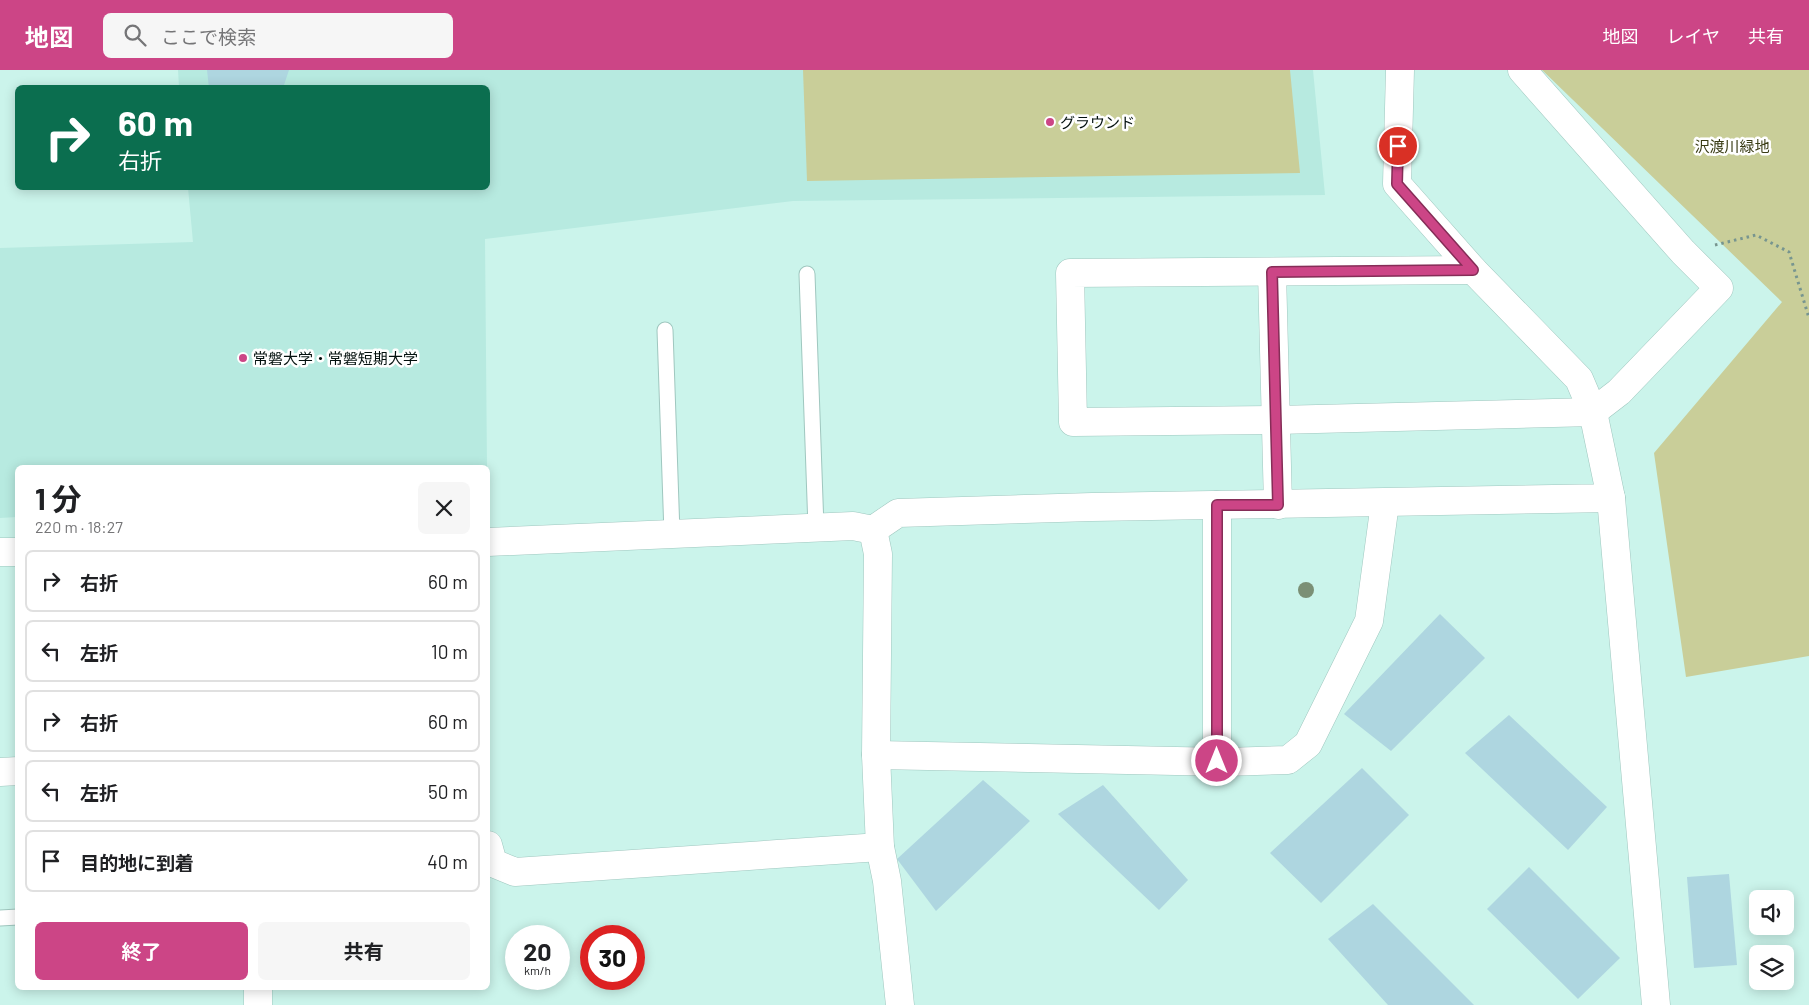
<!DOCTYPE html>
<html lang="ja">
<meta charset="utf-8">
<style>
:root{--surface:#fff;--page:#f6f6f6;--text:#202124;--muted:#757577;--line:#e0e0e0;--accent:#cc4586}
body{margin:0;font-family:Barlow,"Noto Sans JP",sans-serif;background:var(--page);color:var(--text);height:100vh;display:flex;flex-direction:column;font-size:19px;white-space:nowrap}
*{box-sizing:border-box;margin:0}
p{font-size:16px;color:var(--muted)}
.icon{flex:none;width:28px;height:28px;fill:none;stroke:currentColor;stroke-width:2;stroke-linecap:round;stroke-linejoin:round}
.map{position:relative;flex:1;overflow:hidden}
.panel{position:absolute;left:15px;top:395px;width:475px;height:525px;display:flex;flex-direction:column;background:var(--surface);border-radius:8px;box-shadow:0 2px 12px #0003}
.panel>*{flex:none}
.banner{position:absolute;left:15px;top:15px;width:475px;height:105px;border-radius:8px;box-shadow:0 2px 12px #0003;background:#0b6e4f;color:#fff;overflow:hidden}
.controls{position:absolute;left:1749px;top:820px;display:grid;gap:10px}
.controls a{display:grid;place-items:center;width:45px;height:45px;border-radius:8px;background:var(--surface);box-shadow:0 2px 12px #0003;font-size:25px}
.speed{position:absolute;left:505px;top:855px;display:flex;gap:10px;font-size:25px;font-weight:700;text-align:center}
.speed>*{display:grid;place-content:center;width:65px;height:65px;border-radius:50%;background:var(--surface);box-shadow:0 2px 12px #0003;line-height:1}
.speed small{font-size:12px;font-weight:400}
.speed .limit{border:8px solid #d22;background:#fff;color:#111}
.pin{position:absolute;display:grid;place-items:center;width:42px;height:42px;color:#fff;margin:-21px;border:2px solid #fff;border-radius:50%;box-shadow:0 1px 5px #0007}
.me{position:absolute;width:55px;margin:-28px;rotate:0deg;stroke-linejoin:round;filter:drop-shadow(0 0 4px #0008)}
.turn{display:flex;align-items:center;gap:18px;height:105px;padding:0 20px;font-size:22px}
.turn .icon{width:65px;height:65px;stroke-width:2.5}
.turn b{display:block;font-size:35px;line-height:42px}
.round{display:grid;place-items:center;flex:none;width:52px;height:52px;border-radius:8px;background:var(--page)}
.summary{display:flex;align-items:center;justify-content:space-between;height:85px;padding:0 20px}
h1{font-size:30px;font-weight:700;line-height:38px}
.cta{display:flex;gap:10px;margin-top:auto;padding:10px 20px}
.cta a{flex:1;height:58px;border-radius:8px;background:var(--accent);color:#fff;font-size:20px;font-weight:700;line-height:58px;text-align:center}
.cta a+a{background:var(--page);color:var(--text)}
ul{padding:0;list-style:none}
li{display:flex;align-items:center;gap:15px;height:62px;margin:0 10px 8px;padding:0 10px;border:2px solid var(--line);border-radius:8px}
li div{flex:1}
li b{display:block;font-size:19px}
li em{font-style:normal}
header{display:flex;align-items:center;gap:30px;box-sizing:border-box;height:70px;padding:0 25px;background:var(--accent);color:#fff}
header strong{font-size:24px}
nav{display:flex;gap:28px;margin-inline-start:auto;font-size:18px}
.search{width:350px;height:45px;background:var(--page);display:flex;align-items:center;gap:12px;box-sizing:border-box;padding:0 18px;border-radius:8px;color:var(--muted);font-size:19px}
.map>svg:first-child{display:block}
.built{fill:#b7eae0}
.green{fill:#c9ce99}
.building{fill:#aed6e0}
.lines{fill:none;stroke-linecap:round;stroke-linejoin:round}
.lane-casing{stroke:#9fc7bf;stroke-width:17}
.street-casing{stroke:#9fc7bf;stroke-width:29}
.secondary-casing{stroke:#9fc7bf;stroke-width:29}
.path{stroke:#77958f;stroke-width:3;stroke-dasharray:2.5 4;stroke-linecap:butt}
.lane{stroke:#fff;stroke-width:15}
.street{stroke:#fff;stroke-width:28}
.secondary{stroke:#fff;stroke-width:28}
.tree{fill:#7b8f75}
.route-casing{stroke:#852d57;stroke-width:12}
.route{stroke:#cc4586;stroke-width:9}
.poi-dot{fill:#cc4586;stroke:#fff;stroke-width:2}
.labels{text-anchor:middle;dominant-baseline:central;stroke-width:5;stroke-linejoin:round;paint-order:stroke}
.poi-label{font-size:15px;fill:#03100e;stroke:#fff;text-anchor:start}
.park-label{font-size:15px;fill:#3a3c15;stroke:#fff}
</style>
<header>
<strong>地図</strong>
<div class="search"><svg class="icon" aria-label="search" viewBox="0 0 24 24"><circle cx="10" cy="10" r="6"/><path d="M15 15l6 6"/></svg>ここで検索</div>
<nav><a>地図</a><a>レイヤ</a><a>共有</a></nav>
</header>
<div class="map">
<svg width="1809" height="935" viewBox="0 0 1809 935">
<rect width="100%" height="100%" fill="#cbf4eb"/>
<polygon class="built" points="178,0 1313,0 1325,125 793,131 485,169 487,397 18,398 17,447 0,448 0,178 193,172 188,118 488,118 488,18 179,17"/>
<g class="green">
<polygon points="803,0 1290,0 1300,103 807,111"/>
<polygon points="1542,0 1809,0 1809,586 1686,607 1654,383 1782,232"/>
</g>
<g class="building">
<polygon points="207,0 289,0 283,18 209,18"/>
<polygon points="1440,544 1485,588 1391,681 1344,644"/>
<polygon points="1509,645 1607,737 1568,780 1465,683"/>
<polygon points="1362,698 1409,745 1321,833 1270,783"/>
<polygon points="983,710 1030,751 936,841 897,789"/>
<polygon points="1103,715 1188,810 1159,840 1058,744"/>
<polygon points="1529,797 1620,888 1578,929 1487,839"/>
<polygon points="1729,804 1737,895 1694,898 1687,807"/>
<polygon points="1373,834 1474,935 1388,935 1328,869"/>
</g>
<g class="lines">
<defs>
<g id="lane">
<polyline points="807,204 816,458"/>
<polyline points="665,260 672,464"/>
<polyline points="0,848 18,847"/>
</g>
<g id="street">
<polyline points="1473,200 1070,203 1073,352 1277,350 1593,342 1619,322 1719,218 1683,182 1522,0"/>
<polyline points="1272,202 1278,435"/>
<polyline points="1217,435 1217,691"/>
<polyline points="873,460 898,443 1092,437 1611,428 1593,342 1579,309 1473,200 1397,114 1400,0"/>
<polyline points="488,472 853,456 873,460 878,484 876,685 880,777 887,811 900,935"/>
<polyline points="0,482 18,482"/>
<polyline points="876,685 1225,692 1288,690 1308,674 1369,551 1385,433"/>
<polyline points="0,702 18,701"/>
<polyline points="488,775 493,793 515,802 880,777"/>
<polyline points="258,918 258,935"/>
</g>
<polyline id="secondary" points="1611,428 1656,935"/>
</defs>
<use href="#lane" class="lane-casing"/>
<use href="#street" class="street-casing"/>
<use href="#secondary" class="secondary-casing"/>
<polyline class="path" points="1715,175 1756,165 1789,182 1809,248"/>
<use href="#lane" class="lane"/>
<use href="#street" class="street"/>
<use href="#secondary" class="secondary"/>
</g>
<circle class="tree" cx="1306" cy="520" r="8"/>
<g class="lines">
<defs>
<polyline id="route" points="1217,691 1217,435 1278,435 1272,202 1473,200 1397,114 1398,76"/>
</defs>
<use href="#route" class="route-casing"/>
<use href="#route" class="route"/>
</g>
<g class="poi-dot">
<circle cx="1050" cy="52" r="5"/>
<circle cx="243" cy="288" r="5"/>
</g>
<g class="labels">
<g class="poi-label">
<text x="1060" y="52">グラウンド</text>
<text x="253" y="288">常磐大学・常磐短期大学</text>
</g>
<g class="park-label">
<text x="1732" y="76">沢渡川緑地</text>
</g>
</g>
</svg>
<div class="controls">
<a><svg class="icon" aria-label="sound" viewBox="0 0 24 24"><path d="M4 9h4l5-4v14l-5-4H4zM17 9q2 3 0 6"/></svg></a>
<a><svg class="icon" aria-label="layers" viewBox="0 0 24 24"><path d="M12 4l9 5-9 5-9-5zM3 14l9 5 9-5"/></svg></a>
</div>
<div class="speed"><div>20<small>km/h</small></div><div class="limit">30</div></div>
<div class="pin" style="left:1398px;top:76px;background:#d93025"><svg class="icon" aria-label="arrive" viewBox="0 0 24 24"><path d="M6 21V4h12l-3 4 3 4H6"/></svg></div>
<svg class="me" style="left:1217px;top:691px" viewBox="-20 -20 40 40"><circle r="17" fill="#cc4586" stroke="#fff" stroke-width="3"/><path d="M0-11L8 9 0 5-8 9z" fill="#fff"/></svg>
<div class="banner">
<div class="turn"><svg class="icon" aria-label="right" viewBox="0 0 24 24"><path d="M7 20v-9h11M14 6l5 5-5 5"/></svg><div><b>60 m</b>右折</div></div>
</div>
<section class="panel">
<div class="summary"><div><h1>1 分</h1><p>220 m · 18:27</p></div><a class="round"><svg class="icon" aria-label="close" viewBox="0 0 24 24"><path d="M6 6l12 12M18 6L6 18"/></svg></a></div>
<ul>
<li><svg class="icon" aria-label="right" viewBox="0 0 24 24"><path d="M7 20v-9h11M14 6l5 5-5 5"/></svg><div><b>右折</b></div><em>60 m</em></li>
<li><svg class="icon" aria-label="left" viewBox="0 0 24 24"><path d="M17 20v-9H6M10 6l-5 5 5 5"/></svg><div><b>左折</b></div><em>10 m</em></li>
<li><svg class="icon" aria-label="right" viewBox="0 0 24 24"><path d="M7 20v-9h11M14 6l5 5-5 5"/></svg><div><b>右折</b></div><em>60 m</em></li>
<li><svg class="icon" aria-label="left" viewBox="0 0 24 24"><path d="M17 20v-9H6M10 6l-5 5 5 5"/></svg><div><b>左折</b></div><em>50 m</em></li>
<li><svg class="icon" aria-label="arrive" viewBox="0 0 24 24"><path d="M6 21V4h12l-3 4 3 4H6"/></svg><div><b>目的地に到着</b></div><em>40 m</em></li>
</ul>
<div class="cta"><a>終了</a><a>共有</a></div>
</section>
</div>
